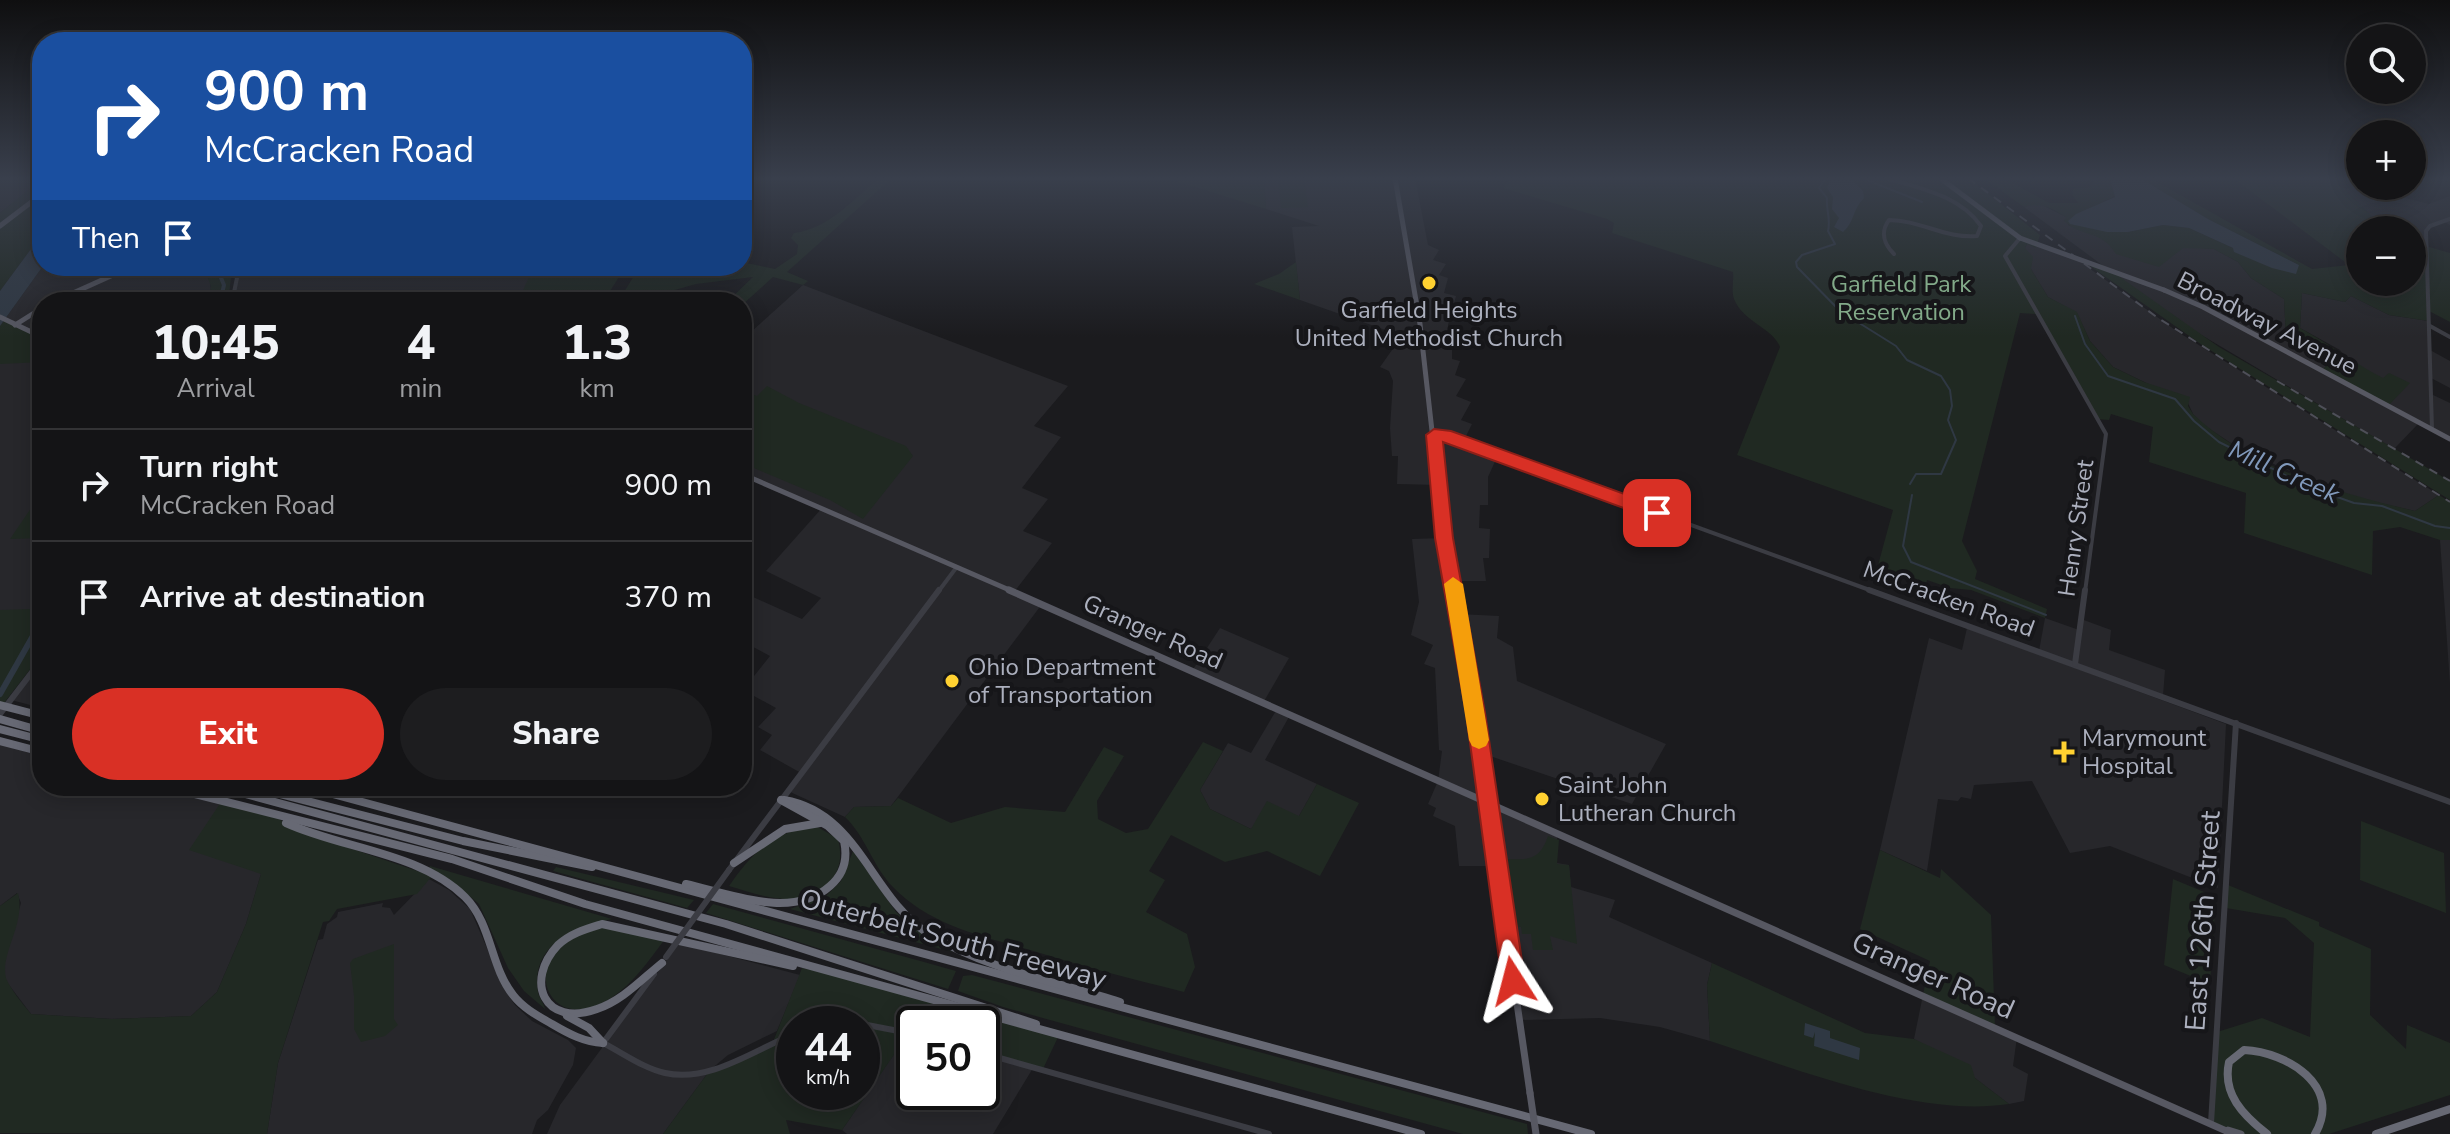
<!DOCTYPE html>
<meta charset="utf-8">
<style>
:root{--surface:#141416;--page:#1d1d1f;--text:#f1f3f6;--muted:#9d9ea1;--line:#333335;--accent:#d93025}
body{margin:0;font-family:"Nunito Sans",sans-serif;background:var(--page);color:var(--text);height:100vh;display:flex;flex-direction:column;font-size:30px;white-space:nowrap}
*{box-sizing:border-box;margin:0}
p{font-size:26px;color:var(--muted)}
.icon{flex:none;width:44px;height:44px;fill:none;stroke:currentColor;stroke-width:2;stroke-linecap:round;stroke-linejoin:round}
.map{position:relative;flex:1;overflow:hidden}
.drawer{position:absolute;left:32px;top:292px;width:720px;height:504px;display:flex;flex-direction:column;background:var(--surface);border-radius:32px;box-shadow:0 4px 20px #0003,0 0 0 2px var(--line)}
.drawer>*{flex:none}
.top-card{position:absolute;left:32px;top:32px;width:720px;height:244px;border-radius:32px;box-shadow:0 4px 20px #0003,0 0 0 2px var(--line);background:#1a4fa0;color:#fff;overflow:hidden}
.tools{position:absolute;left:2346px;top:24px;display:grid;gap:16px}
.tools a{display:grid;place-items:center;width:80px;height:80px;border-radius:50%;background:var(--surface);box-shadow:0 4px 20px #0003,0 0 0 2px var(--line);font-size:40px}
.speed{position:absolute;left:776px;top:1006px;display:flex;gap:16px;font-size:40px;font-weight:700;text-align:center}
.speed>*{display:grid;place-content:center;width:104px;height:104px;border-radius:50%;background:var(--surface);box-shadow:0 4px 20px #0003,0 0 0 2px var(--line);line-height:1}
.speed small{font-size:20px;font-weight:400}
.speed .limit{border:4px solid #111;border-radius:12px;background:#fff;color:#111}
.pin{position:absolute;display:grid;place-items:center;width:68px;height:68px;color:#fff;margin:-34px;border-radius:16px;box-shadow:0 4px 12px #0006}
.me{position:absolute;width:88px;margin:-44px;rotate:351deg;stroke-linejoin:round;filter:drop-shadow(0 0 6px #0008)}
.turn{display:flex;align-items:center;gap:28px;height:168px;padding:0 40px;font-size:36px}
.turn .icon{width:104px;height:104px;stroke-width:2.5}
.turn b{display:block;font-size:56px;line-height:68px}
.then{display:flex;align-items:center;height:76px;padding:0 40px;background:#0003;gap:16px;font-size:30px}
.eta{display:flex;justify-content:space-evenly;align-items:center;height:136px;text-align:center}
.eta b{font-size:48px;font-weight:800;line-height:56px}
.button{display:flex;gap:16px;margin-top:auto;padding:16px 40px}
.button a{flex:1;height:92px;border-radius:48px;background:var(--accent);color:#fff;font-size:32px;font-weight:800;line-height:92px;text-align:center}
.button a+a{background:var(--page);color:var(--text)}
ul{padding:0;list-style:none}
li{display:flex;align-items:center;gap:24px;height:112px;padding:0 40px;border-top:2px solid var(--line)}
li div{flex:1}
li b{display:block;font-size:30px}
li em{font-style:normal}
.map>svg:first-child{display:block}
.built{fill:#27272b}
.green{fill:#202922;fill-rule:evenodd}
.water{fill:#2f3843}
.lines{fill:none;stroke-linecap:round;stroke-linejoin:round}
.stream{stroke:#2f3843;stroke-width:2}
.canal-far1{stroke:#2f3843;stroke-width:4}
.canal{stroke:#2f3843;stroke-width:6}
.minor-far1{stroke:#3b3c43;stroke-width:4}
.minor{stroke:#3b3c43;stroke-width:6}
.major-far1{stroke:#575862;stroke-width:5}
.major{stroke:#575862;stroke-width:7}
.highway{stroke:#676974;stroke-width:8}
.rail{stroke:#4e4f58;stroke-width:2;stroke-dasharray:9 7;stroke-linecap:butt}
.minor-bridge{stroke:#3b3c43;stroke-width:6}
.major-bridge-far1{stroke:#575862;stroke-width:5}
.major-bridge{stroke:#575862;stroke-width:7}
.highway-bridge{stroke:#676974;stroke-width:8}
.route{fill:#d93025;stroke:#8d1f18;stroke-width:2}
.slow{fill:#f59e0b}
.poi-dot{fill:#ffd131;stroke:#161619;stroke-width:3}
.labels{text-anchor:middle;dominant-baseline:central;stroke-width:8;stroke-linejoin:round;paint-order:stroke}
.park-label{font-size:24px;fill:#82aa89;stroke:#161619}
.poi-label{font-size:24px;fill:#acb0be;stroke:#161619;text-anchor:start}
.street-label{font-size:24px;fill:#acb0be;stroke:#161619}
.water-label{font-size:26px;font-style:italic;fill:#8199bb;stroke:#161619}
.near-street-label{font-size:28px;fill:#acb0be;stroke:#161619}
</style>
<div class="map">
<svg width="2450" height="1134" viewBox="0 0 2450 1134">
<rect width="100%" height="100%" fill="#1b1b1e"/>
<g class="built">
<polygon points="0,178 42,178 42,179 0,213"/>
<polygon points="1264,178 1415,178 1428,245 1439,250 1433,260 1446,264 1439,275 1448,278 1444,293 1456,296 1448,325 1448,340 1452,342 1452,359 1460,361 1455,375 1466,379 1456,396 1471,402 1461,420 1472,424 1463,442 1498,455 1488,477 1488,505 1480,505 1479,528 1490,529 1489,558 1483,558 1486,581 1453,581 1459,614 1499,616 1497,638 1513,647 1517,681 1666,744 1632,804 1481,753 1487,803 1557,835 1557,863 1569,865 1571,887 1615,900 1609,917 1712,963 1707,985 1710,1041 1660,1027 1600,1018 1520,1020 1497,866 1459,866 1455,826 1433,816 1436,808 1428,804 1438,781 1442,751 1439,750 1435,668 1424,664 1433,645 1411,635 1419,602 1412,539 1444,538 1439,485 1397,484 1398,456 1392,456 1390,428 1393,381 1389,371 1380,367 1392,350 1394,333 1300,300 1292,227 1319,226 1266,209"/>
<polygon points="2359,186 2429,204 2450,196 2450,225 2443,221 2427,228 2426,246 2412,242 2412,230 2385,230 2345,189"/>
<polygon points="2038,203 2068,218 2068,225 2107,239 2214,249 2238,262 2251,278 2284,299 2286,338 2334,358 2322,371 2383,379 2347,360 2340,350 2300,328 2302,293 2345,302 2351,296 2389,315 2429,321 2430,350 2450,361 2450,388 2431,378 2431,394 2450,403 2450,439 2419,423 2394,449 2176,320 2024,207"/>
<polygon points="2028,242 2075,258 2178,332 2439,495 2415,511 2349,496 2243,451 2205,426 2193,414 2188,403 2113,367 2090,341 2077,313 2048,297 2031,269 2025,248"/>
<polygon points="43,266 203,266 210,279 211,291 208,302 42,302 42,590 0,663 0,326"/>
<polygon points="231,266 554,266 518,302 232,302 237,279"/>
<polygon points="803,285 1068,386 1034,426 1061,437 1022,488 1048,499 1023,531 1052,543 1014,592 1042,604 891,806 854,807 845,817 788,791 801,773 760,750 772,735 758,727 776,708 743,690 770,656 742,641 742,592 802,619 821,598 766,571 822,508 742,474 742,340"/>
<polygon points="2440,540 2450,540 2450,684"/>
<polygon points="2045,618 2079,630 2081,619 2111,630 2109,650 2165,670 2163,696 2039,651"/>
<polygon points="1220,628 1289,658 1263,703 1192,671"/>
<polygon points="1967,628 2226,724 2218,888 2110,846 2070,853 2032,781 1974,785 1971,799 1961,797 1958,801 1938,799 1927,871 1880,850 1929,638 1962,650"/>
<polygon points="42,659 42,708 11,700"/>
<polygon points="1277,709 1290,715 1265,760 1317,784 1299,816 1251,829 1210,809 1200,790 1228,743 1251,753"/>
<polygon points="0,741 42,752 42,786 163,786 221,802 261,874 246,924 217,992 191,1016 112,1019 31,1014 6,981 3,967 21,903 17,893 0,906"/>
<polygon points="429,879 449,890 470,909 506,992 515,1005 532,1021 568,1040 576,1048 573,1065 548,1110 537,1120 532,1134 267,1134 278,1063 318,940 323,939 327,924 337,917 338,912 383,903 382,907 390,908 394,915"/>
<polygon points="679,943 800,975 777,1031 728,1055 710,1070 663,1134 547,1134 560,1105"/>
<polygon points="1923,995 2017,1037 2013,1066 2028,1074 2024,1101 2009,1104 1975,1078 1914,1039"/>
<polygon points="909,1032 914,1034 914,1092 982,1092 982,1053 1033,1068 993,1134 847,1134 842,1130"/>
</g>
<g class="green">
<path d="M 879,178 L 891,179 L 787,272 L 808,281 L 803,285 L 773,277 L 742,305 L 742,302 L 727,302 L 753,277 L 696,284 L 643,299 L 641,302 L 618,302 L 640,266 L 742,266 L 742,262 L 775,269 L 797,254 L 798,245 L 791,238 L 794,233 C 828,229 854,199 879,178 Z"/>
<polygon points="1166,178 1264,178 1266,209"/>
<polygon points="1278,178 1304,178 1308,207 1281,208"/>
<path d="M 1509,178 L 1968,178 L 2040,235 L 2036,248 L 2027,244 L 2025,248 L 2033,257 L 2031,269 L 2048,297 L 2077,312 L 2090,341 L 2113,367 L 2144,382 L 2190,397 L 2188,406 L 2193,414 C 2249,468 2341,494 2415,511 L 2439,495 L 2450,502 L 2450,540 L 2440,540 L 2400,527 L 2373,531 L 2372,575 L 2244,533 L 2246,493 L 2149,462 L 2153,427 L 2111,414 L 2109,420 L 2098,419 L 2036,314 L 2020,313 L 1962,541 L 1977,571 L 1975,579 L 2047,609 L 2045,618 L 1971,590 L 1950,588 L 1927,580 L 1926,586 L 1877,569 L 1893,510 L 1737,455 L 1780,347 C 1773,328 1743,322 1734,299 C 1731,290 1734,281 1733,272 L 1612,233 L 1614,223 L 1607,219 L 1503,188 Z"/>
<path d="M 1984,178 L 2004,178 L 2049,203 L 2078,203 L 2072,195 L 2073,189 L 2091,187 L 2095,178 L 2110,178 L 2115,196 L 2091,208 L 2128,232 L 2163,225 L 2189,228 L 2233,248 L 2299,265 L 2208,219 L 2140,178 L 2150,178 L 2312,269 L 2349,265 L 2233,178 L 2312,178 L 2331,181 L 2345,189 L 2385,230 L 2360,230 L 2360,282 L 2412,282 L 2412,242 L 2450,253 L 2450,322 L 2429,311 L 2429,321 L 2389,315 L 2351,296 L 2345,302 L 2302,293 L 2300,328 C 2330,344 2353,363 2383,378 L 2389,373 L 2410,383 L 2388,406 L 2322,371 L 2333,357 L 2286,338 L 2284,299 L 2251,278 L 2238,262 L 2214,249 L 2183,248 L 2159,267 L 2116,254 C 2101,229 2081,238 2063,220 L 2067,218 C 2052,208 2042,202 2024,207 Z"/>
<polygon points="42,179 42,234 0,291 0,213"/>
<polygon points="2083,261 2113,272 2219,347 2450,481 2450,500 2202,345"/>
<polygon points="1296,262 1300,300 1254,284 1279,274"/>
<polygon points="203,266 224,266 231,278 228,302 208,302 211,286"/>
<polygon points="542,266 626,266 603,302 518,302 528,279"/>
<polygon points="5,320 42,337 42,362 0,364 0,326"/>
<polygon points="767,386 799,403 906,446 913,456 863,519 830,500 742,463 742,390 757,396"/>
<polygon points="42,492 42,538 10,539"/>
<polygon points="42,590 42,654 0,708 0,610 31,609"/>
<path d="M 1203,742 L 1223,751 L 1200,790 L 1210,809 L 1251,829 L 1267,801 L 1299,816 L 1317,784 L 1359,803 L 1320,876 L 1267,851 L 1225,862 L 1171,835 L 1149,871 L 1165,880 L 1146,912 L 1187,934 L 1195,967 L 1184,992 C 1132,979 1081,966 1030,950 C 982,936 929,925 893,887 C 873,867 866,837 845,817 L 854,807 L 891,806 L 898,798 L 951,823 L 1005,807 L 1065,812 L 1104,747 L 1124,756 L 1097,801 L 1098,819 L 1126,833 L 1148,829 Z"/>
<path d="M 221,802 L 277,818 L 302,832 L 432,876 L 417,894 L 337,909 L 329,921 L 323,922 L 278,1063 L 267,1134 L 0,1133 L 0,906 L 18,893 C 26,924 0,953 6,978 C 10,989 23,1004 31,1014 L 112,1019 L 191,1016 L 217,992 L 246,924 L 261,874 L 189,850 Z"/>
<polygon points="2361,821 2444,853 2446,913 2360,880"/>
<path d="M 816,826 L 838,839 C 842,855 841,869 830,881 C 803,912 762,896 729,886 C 753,851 773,832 816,826 Z"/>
<path d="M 1548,836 L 1559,840 L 1557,864 L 1569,865 L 1577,944 L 1550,936 L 1553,950 L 1533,950 L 1531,934 L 1522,934 L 1521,927 L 1515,926 L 1505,859 C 1529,860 1540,860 1548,836 Z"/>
<polygon points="1880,850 1940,878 1941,869 1991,915 1995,1027 1923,995 1930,961 1860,929"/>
<polygon points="853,851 896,912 914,928 953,952 790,909 826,896 841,881"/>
<path d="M 430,866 L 612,919 C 575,927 530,944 538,992 C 539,998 544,1004 545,1009 L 524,991 L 508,968 L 479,904 L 449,879 L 429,869 Z"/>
<polygon points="556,867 694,900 687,908 553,871"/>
<polygon points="2173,879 2216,897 2210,984 2164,965"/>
<polygon points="2228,885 2319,922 2319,926 2371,949 2370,1015 2406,1049 2407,1025 2450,1043 2450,1095 2329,1134 2233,1134 2211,1123 2217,1032 2262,1018 2310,1037 2314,943 2285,918 2226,908"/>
<polygon points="713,904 924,962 956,971 948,989 706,913"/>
<path d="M 605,927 L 665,939 C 649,960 634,983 611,998 C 550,1038 519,964 575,935 C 583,930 595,929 605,927 Z"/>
<polygon points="394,944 394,1019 398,1025 385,1036 361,1042 354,1029 354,996 350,963 353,959"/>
<path d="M 1712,963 L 1865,1033 L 1914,1039 L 1971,1065 L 1975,1078 L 2009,1104 C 1918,1118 1797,1069 1710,1041 L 1707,985 Z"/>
<path d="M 802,968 L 866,981 L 1059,1035 L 1042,1071 L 982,1053 L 982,1024 L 914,1024 L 914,1034 L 909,1033 L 842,1130 L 786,1120 L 790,1134 L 663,1134 L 710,1070 L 773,1042 ZM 794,1024 L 862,1024 L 862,1092 L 794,1092 Z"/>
<polygon points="972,975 1527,1124 1528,1134 1463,1134 1003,1007 958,991 963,976"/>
</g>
<g class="water">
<path d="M 1831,178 L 1850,178 L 1863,191 L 1864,198 C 1853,208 1854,223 1843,232 L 1834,227 L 1839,218 L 1832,209 L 1833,197 L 1827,188 Z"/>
<polygon points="2110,178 2140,178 2208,219 2299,265 2296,274 2272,268 2234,252 2233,248 2189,228 2163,225 2128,232 2107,232 2070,224 2068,221 2076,214 2115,197"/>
<polygon points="42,234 43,266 0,326 0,291"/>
<polygon points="1805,1023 1830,1031 1830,1038 1860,1048 1859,1060 1814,1046 1815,1032 1813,1038 1804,1035"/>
</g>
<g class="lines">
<g class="stream">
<path d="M 1826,178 L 1819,188 L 1827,198 C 1826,211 1831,219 1828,231 L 1835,244 L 1802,255 L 1796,262 L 1797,267 L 1840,311 L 1896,346 L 1907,360 L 1941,376 L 1950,390 L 1952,406 L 1948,420 L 1956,440 L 1941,474 L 1916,474 L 1910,484"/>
<polyline points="1862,178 1922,202"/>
<polyline points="2075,316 2085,344 2108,376 2175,399 2194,421 2219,442 2309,487 2354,503 2382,506 2435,526 2450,528"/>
<polyline points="1912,495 1903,546 1911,562 2046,615"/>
</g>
<polyline class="canal-far1" points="216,266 224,285 220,302"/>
<polyline class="canal" points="0,694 42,620"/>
<g class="minor-far1">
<path d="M 1886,178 C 1921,189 1959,195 1981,226 L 1977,236 C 1946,239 1920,220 1889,220 C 1880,232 1884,244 1894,254"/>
<polyline points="2020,238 2005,256 2106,434 2085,592"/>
<polyline points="231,266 237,278 232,302"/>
<polyline points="2430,326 2450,337"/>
<polyline points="2432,429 2426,231 2430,226 2450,219"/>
<polyline points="1434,435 1444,435 1875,592"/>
<polyline points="938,592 956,568"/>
</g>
<g class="minor">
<polyline points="1869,590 2450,802"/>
<polyline points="2075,664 2085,590"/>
<polyline points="0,714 42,659"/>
<polyline points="729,870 939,590"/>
<path d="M 654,974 L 603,1043 C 623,1053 643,1068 665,1073 C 710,1083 754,1050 794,1034"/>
<polyline points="862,1024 914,1034"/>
<polyline points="982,1053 1269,1134"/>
<polyline points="2211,1123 2236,723"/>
</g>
<g class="major-far1">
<polyline points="1395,178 1420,324 1444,538 1454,592"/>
<polyline points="1940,178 2020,238"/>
<polyline points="0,226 42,194"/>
<polyline points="2164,290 2203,307 2450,439"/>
<polyline points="53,302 133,266"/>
<polyline points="0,317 42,337"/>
<polyline points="15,325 42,308"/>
<polyline points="742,474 1014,592"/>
</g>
<g class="major">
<polyline points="1009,590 2233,1134"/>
<polyline points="1453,590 1475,713 1530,1093"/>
<polyline points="2228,1130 2241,1134"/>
</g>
<g class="highway">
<polyline points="0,719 42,731"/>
<polyline points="0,729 42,740"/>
<polyline points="0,741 42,752"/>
<polyline points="163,786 452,859 585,904 1421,1134"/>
<polyline points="216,786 726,924 1036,1024"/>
<polyline points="249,786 463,841 592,867"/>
<polyline points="303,786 1591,1134"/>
<path d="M 784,800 C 860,813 870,897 929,934 C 986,969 1057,982 1120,1002"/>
<path d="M 286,823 C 343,849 419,852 465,897 C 492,924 490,966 513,995 C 523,1008 538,1016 552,1024 C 569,1034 584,1042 603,1043"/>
<polyline points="734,863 785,829 820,823"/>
<path d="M 686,884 C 730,894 792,920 830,886 C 844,874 848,859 844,841 L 828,826 L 781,800"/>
<path d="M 662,963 C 642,979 622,1001 597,1009 C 544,1028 524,981 558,945 C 571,933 586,929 602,924 L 793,966"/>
<polyline points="567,1016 589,1028 603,1043"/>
<path d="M 2267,1134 C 2243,1115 2222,1094 2229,1062 L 2244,1050 C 2287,1052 2343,1086 2315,1134"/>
<polyline points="2376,1134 2450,1109"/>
</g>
<g class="rail">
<polyline points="1968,178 2158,318 2450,502"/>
<polyline points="2277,381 2450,481"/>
</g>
<polyline class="minor-bridge" points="666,957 729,870"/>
<polyline class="major-bridge-far1" points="2020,238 2164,290"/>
<polyline class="major-bridge" points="1530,1093 1536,1134"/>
<polyline class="highway-bridge" points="0,705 42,716"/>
</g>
<linearGradient id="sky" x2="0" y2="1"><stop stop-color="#0f0f10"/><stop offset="0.53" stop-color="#393f4c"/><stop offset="1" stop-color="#393f4c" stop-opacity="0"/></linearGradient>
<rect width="2450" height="337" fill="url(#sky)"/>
<polygon class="route" points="1434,429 1451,431 1663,508 1666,513 1657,520 1651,518 1443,442 1453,538 1485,713 1525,981 1521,989 1513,992 1505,989 1502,981 1466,713 1435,538 1426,435"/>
<polygon class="slow" points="1453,577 1463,584 1489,740 1486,746 1479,749 1472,746 1469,740 1444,584"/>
<g class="poi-dot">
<circle cx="1429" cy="283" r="8"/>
<circle cx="952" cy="681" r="8"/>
<path d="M2060 740h8v8h8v8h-8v8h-8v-8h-8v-8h8z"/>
<circle cx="1542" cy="799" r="8"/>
</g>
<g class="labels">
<g class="park-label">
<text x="1901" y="284">Garfield Park<tspan x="1901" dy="28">Reservation</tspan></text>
</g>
<g class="poi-label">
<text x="1429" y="310" text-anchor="middle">Garfield Heights<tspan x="1429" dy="28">United Methodist Church</tspan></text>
<text x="968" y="667">Ohio Department<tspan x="968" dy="28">of Transportation</tspan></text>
<text x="2082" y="738">Marymount<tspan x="2082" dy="28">Hospital</tspan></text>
<text x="1558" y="785">Saint John<tspan x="1558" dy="28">Lutheran Church</tspan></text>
</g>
<g class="street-label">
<text transform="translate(2267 323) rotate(27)">Broadway Avenue</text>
<text transform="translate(2076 528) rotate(-82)">Henry Street</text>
<text transform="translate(1949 599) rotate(20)">McCracken Road</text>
<text transform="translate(1153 632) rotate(24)">Granger Road</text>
</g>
<g class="water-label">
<text transform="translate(2284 472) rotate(24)">Mill Creek</text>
</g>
<g class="near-street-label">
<text transform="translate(2203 921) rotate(-86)">East 126th Street</text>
<text transform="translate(953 939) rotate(15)">Outerbelt South Freeway</text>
<text transform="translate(1933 976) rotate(24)">Granger Road</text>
</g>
</g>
</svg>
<div class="tools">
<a><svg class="icon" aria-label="search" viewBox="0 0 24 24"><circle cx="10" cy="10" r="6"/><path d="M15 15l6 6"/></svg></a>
<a>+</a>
<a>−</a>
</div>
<div class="speed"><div>44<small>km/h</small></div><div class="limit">50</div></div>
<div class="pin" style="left:1657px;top:513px;background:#d93025"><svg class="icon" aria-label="arrive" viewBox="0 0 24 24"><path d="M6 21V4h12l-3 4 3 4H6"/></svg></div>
<svg class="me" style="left:1513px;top:981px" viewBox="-20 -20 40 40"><path d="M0-17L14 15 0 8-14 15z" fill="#d93025" stroke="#fff" stroke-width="4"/></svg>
<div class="top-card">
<div class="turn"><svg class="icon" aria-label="right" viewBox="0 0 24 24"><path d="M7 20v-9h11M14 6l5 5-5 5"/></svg><div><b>900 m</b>McCracken Road</div></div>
<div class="then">Then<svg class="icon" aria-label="arrive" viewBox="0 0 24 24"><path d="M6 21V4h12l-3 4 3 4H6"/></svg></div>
</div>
<section class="drawer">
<div class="eta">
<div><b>10:45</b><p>Arrival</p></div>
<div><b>4</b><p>min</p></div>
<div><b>1.3</b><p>km</p></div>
</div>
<ul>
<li><svg class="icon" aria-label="right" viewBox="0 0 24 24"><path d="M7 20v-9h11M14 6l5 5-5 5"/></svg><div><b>Turn right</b><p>McCracken Road</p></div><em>900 m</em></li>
<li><svg class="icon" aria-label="arrive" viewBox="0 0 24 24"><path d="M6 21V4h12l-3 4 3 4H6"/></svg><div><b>Arrive at destination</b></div><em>370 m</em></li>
</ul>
<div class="button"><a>Exit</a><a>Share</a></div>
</section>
</div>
